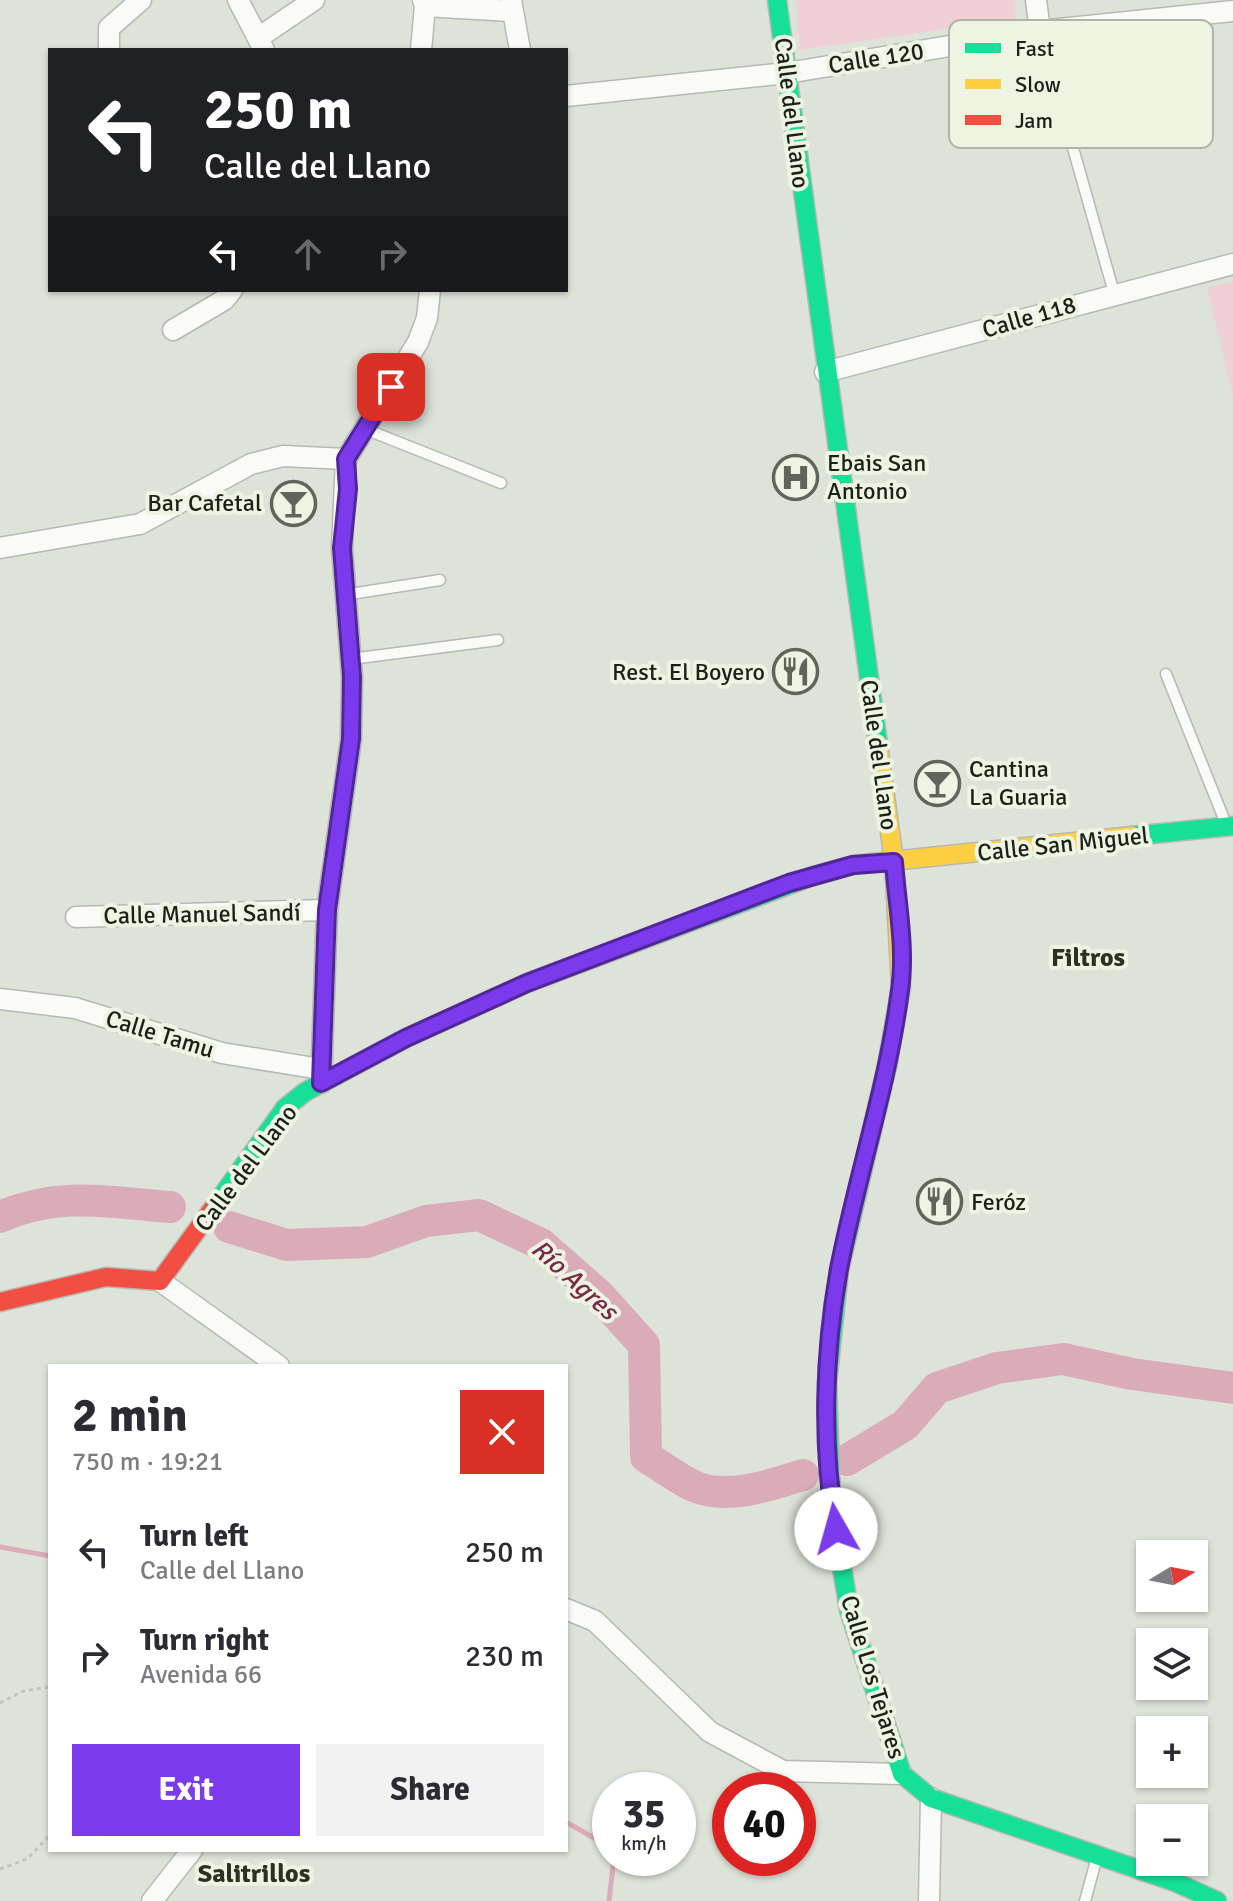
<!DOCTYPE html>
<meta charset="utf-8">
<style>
:root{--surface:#fff;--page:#f2f2f3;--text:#2b2b33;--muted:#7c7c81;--accent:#7c3aed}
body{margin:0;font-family:Signika,sans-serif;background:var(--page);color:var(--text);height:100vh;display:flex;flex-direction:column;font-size:30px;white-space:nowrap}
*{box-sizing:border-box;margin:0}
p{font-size:26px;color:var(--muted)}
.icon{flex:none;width:44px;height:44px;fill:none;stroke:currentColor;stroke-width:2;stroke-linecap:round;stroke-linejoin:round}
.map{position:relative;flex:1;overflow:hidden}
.details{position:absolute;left:48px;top:1364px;width:520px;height:488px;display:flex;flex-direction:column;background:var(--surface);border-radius:0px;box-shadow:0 2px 6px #0004}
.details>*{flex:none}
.guide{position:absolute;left:48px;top:48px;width:520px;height:244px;border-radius:0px;box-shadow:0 2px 6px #0004;background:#202124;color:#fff;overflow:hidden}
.needle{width:52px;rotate:80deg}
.buttons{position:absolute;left:1136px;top:1540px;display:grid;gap:16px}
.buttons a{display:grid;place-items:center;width:72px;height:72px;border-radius:0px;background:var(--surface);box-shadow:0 2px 6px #0004;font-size:40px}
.speed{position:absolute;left:592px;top:1772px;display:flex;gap:16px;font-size:40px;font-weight:700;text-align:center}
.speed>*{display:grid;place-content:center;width:104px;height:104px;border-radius:50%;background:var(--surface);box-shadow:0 2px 6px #0004;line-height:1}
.speed small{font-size:20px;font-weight:400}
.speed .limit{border:12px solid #d22;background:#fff;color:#111}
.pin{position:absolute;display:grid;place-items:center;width:68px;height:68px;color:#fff;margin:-34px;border-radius:16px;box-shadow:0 4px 12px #0006}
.me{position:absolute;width:88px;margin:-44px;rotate:353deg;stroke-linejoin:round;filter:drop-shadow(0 0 6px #0008)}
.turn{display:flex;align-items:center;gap:28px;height:168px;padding:0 24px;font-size:36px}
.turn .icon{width:104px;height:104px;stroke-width:2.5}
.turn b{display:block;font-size:56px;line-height:68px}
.lanes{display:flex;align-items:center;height:76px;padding:0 24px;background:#0003;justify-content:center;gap:40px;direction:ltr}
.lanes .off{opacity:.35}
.round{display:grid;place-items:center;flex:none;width:84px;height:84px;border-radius:0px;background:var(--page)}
.overview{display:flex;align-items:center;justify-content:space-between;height:136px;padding:0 24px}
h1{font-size:48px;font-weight:700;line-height:60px}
.cta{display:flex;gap:16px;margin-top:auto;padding:16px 24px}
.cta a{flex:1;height:92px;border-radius:0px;background:var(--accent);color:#fff;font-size:32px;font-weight:700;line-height:92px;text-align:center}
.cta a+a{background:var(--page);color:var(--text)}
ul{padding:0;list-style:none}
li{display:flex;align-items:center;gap:24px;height:104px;padding:0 24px}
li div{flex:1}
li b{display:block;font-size:30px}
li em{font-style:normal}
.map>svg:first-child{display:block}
.green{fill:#eed0d6}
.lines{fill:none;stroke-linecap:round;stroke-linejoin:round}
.stream{stroke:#daacb9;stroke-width:5}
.river{stroke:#daacb9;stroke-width:32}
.lane-casing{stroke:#b5b9b1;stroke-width:13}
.street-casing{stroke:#b5b9b1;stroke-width:23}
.fast-casing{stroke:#b5b9b1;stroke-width:21}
.slow-casing{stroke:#b5b9b1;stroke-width:21}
.jam-casing{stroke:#b5b9b1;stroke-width:21}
.path{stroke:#c2c4c1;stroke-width:3;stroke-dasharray:4 4;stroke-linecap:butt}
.lane{stroke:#fafbf9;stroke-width:10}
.street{stroke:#fafbf9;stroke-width:20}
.fast{stroke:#16e098;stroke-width:18}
.slow{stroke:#ffcf43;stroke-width:18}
.jam{stroke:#f24e42;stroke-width:18}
.route-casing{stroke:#51269a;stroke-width:20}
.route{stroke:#7c3aed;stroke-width:14}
.labels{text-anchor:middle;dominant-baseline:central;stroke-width:8;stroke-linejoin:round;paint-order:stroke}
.street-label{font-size:24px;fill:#1d1f19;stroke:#edf4e2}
.poi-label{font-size:24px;fill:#1d1f19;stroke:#edf4e2;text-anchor:start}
.neighbourhood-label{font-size:26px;font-weight:bold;fill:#2b3123;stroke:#edf4e2}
.water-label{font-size:26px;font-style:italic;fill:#782849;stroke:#edf4e2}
.key{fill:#edf4e2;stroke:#afb4a6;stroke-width:2}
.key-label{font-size:22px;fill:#1d1f19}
</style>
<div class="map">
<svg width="1233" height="1901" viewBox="0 0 1233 1901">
<rect width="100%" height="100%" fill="#dee3d9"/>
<g class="green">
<polygon points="796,0 1014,0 1016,19 800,50"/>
<polygon points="1233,281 1233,395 1207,288"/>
</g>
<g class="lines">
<g class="stream">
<polyline points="0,1547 50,1556"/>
<polyline points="566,1822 610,1847"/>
<polyline points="609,1901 614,1858"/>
</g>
<g class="river">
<path d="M 0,1217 C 58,1191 108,1202 170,1207"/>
<path d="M 229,1227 L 287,1245 L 367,1242 L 426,1221 L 479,1215 L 541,1244 L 599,1295 L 644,1345 L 646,1457 C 662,1466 679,1480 696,1487 C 728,1500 771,1485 803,1475"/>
<polyline points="847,1460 905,1425 937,1388 997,1368 1063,1359 1132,1374 1233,1388"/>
</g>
<defs>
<g id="lane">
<polyline points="1040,31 1114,293"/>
<polyline points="365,429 501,483"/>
<polyline points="344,595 440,580"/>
<polyline points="351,659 498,640"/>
<polyline points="1166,674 1226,824"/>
<polyline points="1085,1901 1097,1857"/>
</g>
<g id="street">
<polyline points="238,0 264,50"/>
<polyline points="423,0 425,6 512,11"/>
<polyline points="511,0 520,50"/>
<polyline points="1036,0 1040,31"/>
<polyline points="258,38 314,0"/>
<polyline points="109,50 109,28 141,0"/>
<polyline points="421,50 425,6"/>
<polyline points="566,96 787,73 1040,31 1233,11"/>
<polyline points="173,330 224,300 232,290"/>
<polyline points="825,372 1233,264"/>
<polyline points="0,548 140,524 251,464 283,456 346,459"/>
<polyline points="76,917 327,910"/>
<polyline points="0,999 75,1008 222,1053 320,1069"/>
<polyline points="321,1083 327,910 351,739 352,677 342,548 346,459 418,342 427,318 430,290"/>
<polyline points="160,1281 279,1366"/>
<polyline points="566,1609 595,1621 710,1732 783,1771 902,1774"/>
<polyline points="152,1901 192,1850"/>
<polyline points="929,1901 931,1798"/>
</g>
<g id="fast">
<polyline points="777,0 878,744"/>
<polyline points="1132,836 1233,826"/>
<polyline points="887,1066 839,1270 827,1383 831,1502 849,1610 902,1774 931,1798 1175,1882 1217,1901"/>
<polyline points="219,1200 285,1108 305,1092 406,1038 527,983 813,876"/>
</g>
<g id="slow">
<polyline points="878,744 894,862 901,987 887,1066"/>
<polyline points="813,876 853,865 1132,836"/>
</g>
<polyline id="jam" points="0,1302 106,1277 160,1281 219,1200"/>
</defs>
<use href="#lane" class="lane-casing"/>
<use href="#street" class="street-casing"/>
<use href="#fast" class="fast-casing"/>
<use href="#slow" class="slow-casing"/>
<use href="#jam" class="jam-casing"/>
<g class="path">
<polyline points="0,1703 23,1691 50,1687"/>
<polyline points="0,1869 27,1859 50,1835"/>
</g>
<use href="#lane" class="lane"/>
<use href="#street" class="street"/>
<use href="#fast" class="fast"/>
<use href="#slow" class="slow"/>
<use href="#jam" class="jam"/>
</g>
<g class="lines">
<defs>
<path id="route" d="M 391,387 L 346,459 L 348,489 L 342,548 L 352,677 L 351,739 L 327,910 L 321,1083 L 406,1038 L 527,983 L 789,883 L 853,865 L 894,862 C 897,903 906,949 900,990 C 888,1085 857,1175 839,1269 C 824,1352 821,1446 836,1529"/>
</defs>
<use href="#route" class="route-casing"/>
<use href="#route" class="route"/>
</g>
<defs>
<symbol id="hospital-ring" viewBox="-11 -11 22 22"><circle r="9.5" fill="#edf4e2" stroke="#61645c" stroke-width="1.5"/><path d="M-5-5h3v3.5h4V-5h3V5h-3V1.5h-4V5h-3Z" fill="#61645c"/></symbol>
<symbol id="bar-ring" viewBox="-11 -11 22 22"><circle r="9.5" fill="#edf4e2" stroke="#61645c" stroke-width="1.5"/><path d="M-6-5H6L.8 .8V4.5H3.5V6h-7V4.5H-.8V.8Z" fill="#61645c"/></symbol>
<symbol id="restaurant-ring" viewBox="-11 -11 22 22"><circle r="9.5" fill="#edf4e2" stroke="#61645c" stroke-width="1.5"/><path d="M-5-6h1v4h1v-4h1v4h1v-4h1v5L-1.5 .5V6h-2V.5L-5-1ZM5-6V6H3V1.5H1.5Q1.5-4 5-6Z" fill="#61645c"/></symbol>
</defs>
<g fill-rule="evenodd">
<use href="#hospital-ring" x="770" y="452" width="51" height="51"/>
<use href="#bar-ring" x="268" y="478" width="51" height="51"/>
<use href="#restaurant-ring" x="770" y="646" width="51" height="51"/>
<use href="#bar-ring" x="912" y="758" width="51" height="51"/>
<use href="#restaurant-ring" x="914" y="1176" width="51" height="51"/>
</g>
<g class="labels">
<g class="street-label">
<text transform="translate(876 58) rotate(-9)">Calle 120</text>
<text transform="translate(792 113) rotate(83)">Calle del Llano</text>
<text transform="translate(1029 317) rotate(-16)">Calle 118</text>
<text transform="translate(879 755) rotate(82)">Calle del Llano</text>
<text transform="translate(1063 844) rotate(-6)">Calle San Miguel</text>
<text transform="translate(202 914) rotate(-1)">Calle Manuel Sandí</text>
<text transform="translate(160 1034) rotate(17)">Calle Tamu</text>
<text transform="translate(246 1168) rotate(-53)">Calle del Llano</text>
<text transform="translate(873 1677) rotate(73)">Calle Los Tejares</text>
</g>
<g class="poi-label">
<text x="827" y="463">Ebais San<tspan x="827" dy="28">Antonio</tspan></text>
<text x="262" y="503" text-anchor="end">Bar Cafetal</text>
<text x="765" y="672" text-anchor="end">Rest. El Boyero</text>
<text x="969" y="769">Cantina<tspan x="969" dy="28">La Guaria</tspan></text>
<text x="971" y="1202">Feróz</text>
</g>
<g class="neighbourhood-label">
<text x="1088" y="958">Filtros</text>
<text x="254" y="1874">Salitrillos</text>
</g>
<g class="water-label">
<text transform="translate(574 1280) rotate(42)">Río Agres</text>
</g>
</g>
<rect x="949" y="20" width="264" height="128" rx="12" class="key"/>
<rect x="965" y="43" width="36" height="10" fill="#16e098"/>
<rect x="965" y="79" width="36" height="10" fill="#ffcf43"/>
<rect x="965" y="115" width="36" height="10" fill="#f24e42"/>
<g class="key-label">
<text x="1015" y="56">Fast</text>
<text x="1015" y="92">Slow</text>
<text x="1015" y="128">Jam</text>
</g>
</svg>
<div class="buttons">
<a><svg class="needle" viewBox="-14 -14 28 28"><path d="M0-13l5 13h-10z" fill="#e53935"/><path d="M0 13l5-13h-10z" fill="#7c7c81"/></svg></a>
<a><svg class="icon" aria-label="layers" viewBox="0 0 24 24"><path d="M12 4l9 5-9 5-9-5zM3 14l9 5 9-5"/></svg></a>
<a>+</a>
<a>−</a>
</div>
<div class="speed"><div>35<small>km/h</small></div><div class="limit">40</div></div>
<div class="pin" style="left:391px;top:387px;background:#d93025"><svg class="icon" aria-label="arrive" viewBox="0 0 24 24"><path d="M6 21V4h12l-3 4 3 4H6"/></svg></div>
<svg class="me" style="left:836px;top:1529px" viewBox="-20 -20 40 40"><circle r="19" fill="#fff"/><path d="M0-13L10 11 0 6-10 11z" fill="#7c3aed"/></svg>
<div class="guide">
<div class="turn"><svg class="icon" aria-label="left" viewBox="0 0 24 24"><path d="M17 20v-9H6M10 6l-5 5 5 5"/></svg><div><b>250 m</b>Calle del Llano</div></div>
<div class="lanes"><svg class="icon" aria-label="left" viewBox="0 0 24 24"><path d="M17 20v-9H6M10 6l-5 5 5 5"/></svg><svg class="icon off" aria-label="ahead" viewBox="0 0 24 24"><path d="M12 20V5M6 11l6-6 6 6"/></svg><svg class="icon off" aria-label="right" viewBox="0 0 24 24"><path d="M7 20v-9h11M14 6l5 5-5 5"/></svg></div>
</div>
<section class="details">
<div class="overview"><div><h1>2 min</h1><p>750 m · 19:21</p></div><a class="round" style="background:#d93025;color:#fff"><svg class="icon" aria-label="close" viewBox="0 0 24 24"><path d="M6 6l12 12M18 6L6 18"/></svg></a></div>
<ul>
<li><svg class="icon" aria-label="left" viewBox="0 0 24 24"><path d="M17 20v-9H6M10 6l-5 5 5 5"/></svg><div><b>Turn left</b><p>Calle del Llano</p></div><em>250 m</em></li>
<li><svg class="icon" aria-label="right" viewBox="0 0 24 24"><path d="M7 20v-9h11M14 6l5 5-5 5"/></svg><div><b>Turn right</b><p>Avenida 66</p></div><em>230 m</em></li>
</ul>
<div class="cta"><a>Exit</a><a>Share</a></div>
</section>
</div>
